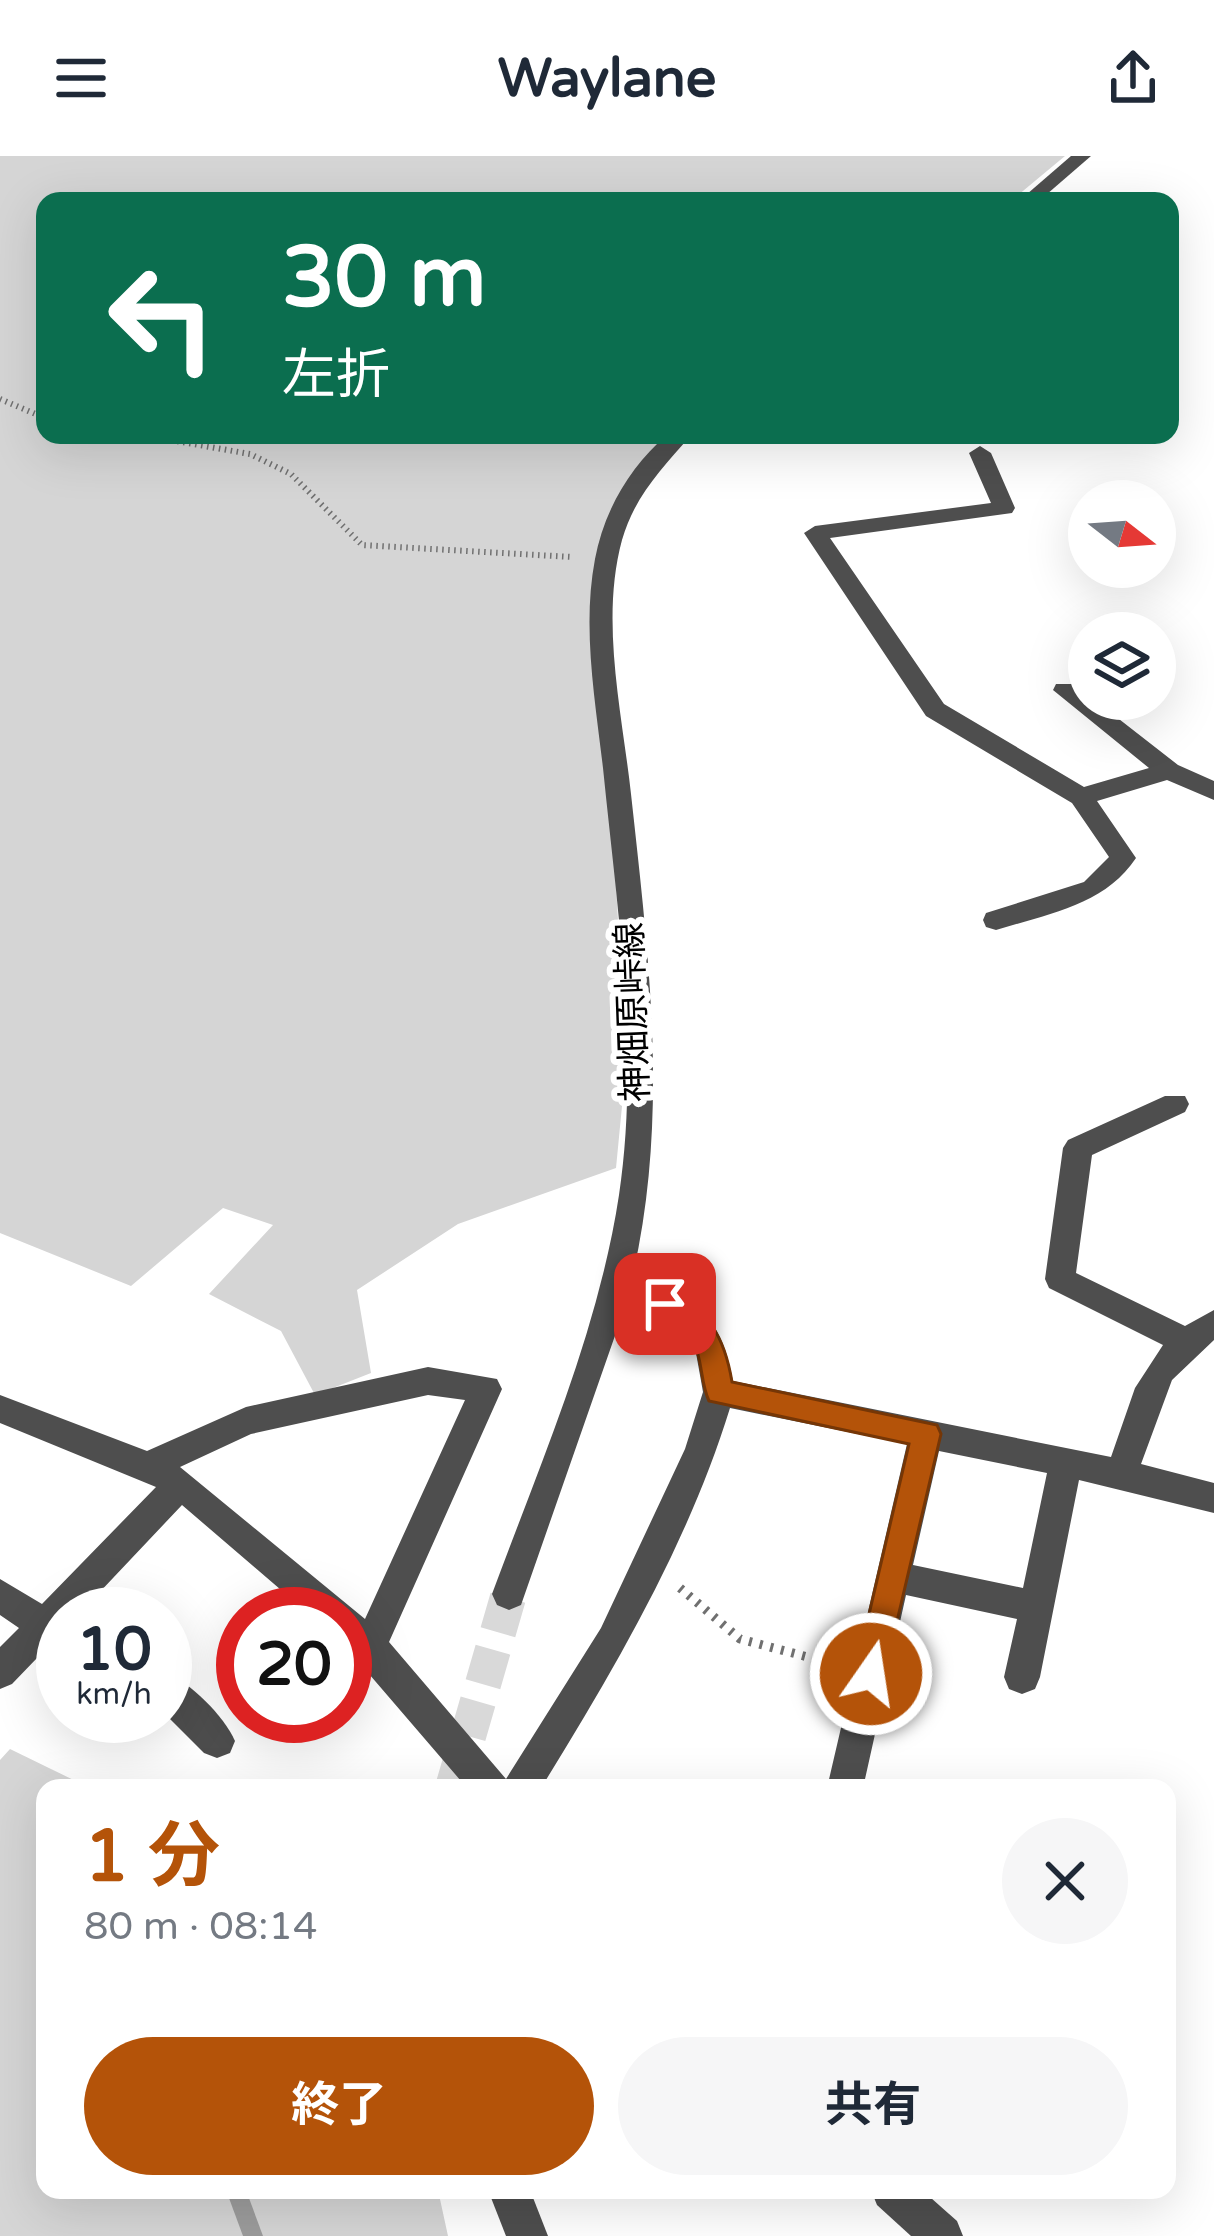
<!DOCTYPE html>
<html lang="ja">
<meta charset="utf-8">
<style>
:root{--surface:#fff;--page:#f6f6f7;--text:#1f2937;--muted:#747a83;--accent:#b45309}
body{margin:0;font-family:"Varela Round","Noto Sans JP",sans-serif;background:var(--page);color:var(--text);height:100vh;display:flex;flex-direction:column;font-size:45px;white-space:nowrap}
*{box-sizing:border-box;margin:0}
p{font-size:39px;color:var(--muted)}
.icon{flex:none;width:66px;height:66px;fill:none;stroke:currentColor;stroke-width:2;stroke-linecap:round;stroke-linejoin:round}
.map{position:relative;flex:1;overflow:hidden}
.drawer{position:absolute;left:36px;top:1623px;width:1140px;height:420px;display:flex;flex-direction:column;background:var(--surface);border-radius:24px;box-shadow:0 12px 48px #0002}
.drawer>*{flex:none}
.banner{position:absolute;left:36px;top:36px;width:1143px;height:252px;border-radius:24px;box-shadow:0 12px 48px #0002;background:#0b6e4f;color:#fff;overflow:hidden}
.needle{width:78px;rotate:107deg}
.buttons{position:absolute;left:1068px;top:324px;display:grid;gap:24px}
.buttons a{display:grid;place-items:center;width:108px;height:108px;border-radius:50%;background:var(--surface);box-shadow:0 12px 48px #0002;font-size:60px}
.speed{position:absolute;left:36px;top:1431px;display:flex;gap:24px;font-size:60px;font-weight:700;text-align:center}
.speed>*{display:grid;place-content:center;width:156px;height:156px;border-radius:50%;background:var(--surface);box-shadow:0 12px 48px #0002;line-height:1}
.speed small{font-size:30px;font-weight:400}
.speed .limit{border:18px solid #d22;background:#fff;color:#111}
.pin{position:absolute;display:grid;place-items:center;width:102px;height:102px;color:#fff;margin:-51px;border-radius:24px;box-shadow:0 6px 18px #0006}
.me{position:absolute;width:132px;margin:-66px;rotate:13deg;stroke-linejoin:round;filter:drop-shadow(0 0 9px #0008)}
.turn{display:flex;align-items:center;gap:42px;height:252px;padding:0 48px;font-size:54px}
.turn .icon{width:156px;height:156px;stroke-width:2.5}
.turn b{display:block;font-size:84px;line-height:102px}
.round{display:grid;place-items:center;flex:none;width:126px;height:126px;border-radius:63px;background:var(--page)}
.head{display:flex;align-items:center;justify-content:space-between;height:204px;padding:0 48px}
h1{font-size:72px;font-weight:700;line-height:90px;color:var(--accent)}
.button{display:flex;gap:24px;margin-top:auto;padding:24px 48px}
.button a{flex:1;height:138px;border-radius:72px;background:var(--accent);color:#fff;font-size:48px;font-weight:700;line-height:138px;text-align:center}
.button a+a{background:var(--page);color:var(--text)}
header{display:flex;justify-content:space-between;align-items:center;height:156px;padding:0 48px;background:var(--surface);font-size:54px;font-weight:700}
.map>svg:first-child{display:block}
.green{fill:#d5d5d5}
.lines{fill:none;stroke-linecap:round;stroke-linejoin:round}
.stream{fill:#9c9c9c;fill-rule:evenodd}
.minor-tunnel{stroke:#d9d9d9;stroke-width:36;stroke-dasharray:36 18;stroke-linecap:butt}
.path-far1{stroke:#707070;stroke-width:6;stroke-dasharray:1.5 4.5;stroke-linecap:butt}
.path{stroke:#707070;stroke-width:9;stroke-dasharray:3 8;stroke-linecap:butt}
.minor{fill:#4e4e4e;fill-rule:evenodd}
.route{fill:#b45309;stroke:#753606;stroke-width:3}
.labels{text-anchor:middle;dominant-baseline:central;stroke-width:12;stroke-linejoin:round;paint-order:stroke}
.street-label{font-size:36px;fill:#000;stroke:#fff}
</style>
<header><svg class="icon" aria-label="menu" viewBox="0 0 24 24"><path d="M4 6h16M4 12h16M4 18h16"/></svg>Waylane<svg class="icon" aria-label="share" viewBox="0 0 24 24"><path d="M12 15V3M7 8l5-5 5 5M5 13v7h14v-7"/></svg></header>
<div class="map">
<svg width="1214" height="2080" viewBox="0 0 1214 2080">
<rect width="100%" height="100%" fill="#fff"/>
<g class="green">
<polygon points="0,0 1065,0 1011,45 45,45 45,279 666,279 618,341 598,402 626,909 616,1012 458,1068 357,1134 371,1217 315,1239 281,1175 209,1138 273,1069 223,1052 131,1130 0,1077"/>
<polygon points="10,1593 90,1632 45,1632 45,2034 438,2034 448,2080 0,2080 0,1604"/>
</g>
<g class="lines">
<polygon class="stream" points="226,2034 246,2034 263,2080 243,2080"/>
<polyline class="minor-tunnel" points="453,1632 509,1438"/>
<g class="path-far1">
<polyline points="0,243 45,262"/>
<polyline points="142,279 250,298 291,318 362,389 572,401"/>
</g>
<polyline class="path" points="680,1432 740,1483 834,1508"/>
<g class="minor">
<polygon points="1071,0 1091,0 1039,45 1019,45"/>
<path d="M 667,279 L 691,279 C 662,313 635,339 622,384 C 600,465 622,556 631,638 C 649,802 670,964 631,1127 C 695,1143 721,1157 733,1225 L 1111,1301 L 1135,1232 L 1163,1189 L 1049,1132 L 1045,1123 L 1063,992 L 1068,984 L 1165,940 L 1185,940 L 1189,948 L 1185,956 L 1092,999 L 1076,1117 L 1185,1170 L 1214,1154 L 1214,1184 L 1172,1224 L 1141,1308 L 1214,1327 L 1214,1357 L 1079,1324 L 1040,1521 L 1035,1533 L 1022,1538 L 1009,1533 L 1004,1521 L 1017,1463 L 906,1439 L 863,1632 L 827,1632 L 907,1288 L 730,1252 C 688,1388 615,1512 541,1632 L 467,1632 L 345,1490 L 345,1458 L 309,1458 L 182,1349 L 79,1458 L 63,1458 L 63,1475 L 12,1528 L 0,1533 L 0,1491 L 19,1472 L 0,1459 L 0,1423 L 42,1448 L 156,1331 L 0,1267 L 0,1239 L 147,1295 L 246,1251 L 428,1211 L 497,1223 L 502,1233 L 389,1486 L 506,1623 L 601,1472 L 685,1293 L 703,1236 L 696,1197 L 686,1176 L 657,1159 L 625,1151 L 521,1449 L 509,1454 L 497,1449 L 492,1438 C 540,1308 598,1177 619,1039 C 640,899 617,752 603,612 C 595,543 582,471 595,403 C 604,355 630,310 667,279 ZM 428,1239 L 465,1244 L 365,1463 L 180,1311 L 251,1278 ZM 939,1295 L 1047,1317 L 1023,1432 L 913,1409 Z"/>
<path d="M 980,290 L 991,297 L 1015,352 L 1012,357 L 830,382 L 944,548 L 1084,631 L 1149,612 L 1053,534 L 1056,528 L 1074,528 L 1178,609 L 1214,625 L 1214,644 L 1167,624 L 1097,645 L 1136,702 C 1105,749 1048,758 996,774 L 986,771 L 983,764 L 986,757 L 1084,726 L 1109,701 L 1072,647 L 926,560 L 804,377 L 815,370 L 991,347 L 969,297 Z"/>
<path d="M 165,1516 C 190,1526 224,1560 235,1585 L 230,1597 L 217,1602 L 204,1597 L 165,1558 Z"/>
<polygon points="488,2034 530,2034 548,2080 506,2080"/>
<polygon points="871,2034 922,2034 957,2065 963,2080 911,2080 877,2049"/>
</g>
</g>
<path class="route" d="M 665,1136 C 709,1151 725,1183 732,1226 L 937,1269 L 941,1278 L 882,1529 L 871,1533 L 859,1529 L 855,1518 L 909,1288 L 709,1245 C 699,1224 704,1198 688,1179 C 678,1166 659,1164 651,1148 L 655,1140 Z"/>
<g class="labels">
<g class="street-label">
<text transform="translate(633 856) rotate(-92)">神畑原峠線</text>
</g>
</g>
</svg>
<div class="buttons">
<a><svg class="needle" viewBox="-14 -14 28 28"><path d="M0-13l5 13h-10z" fill="#e53935"/><path d="M0 13l5-13h-10z" fill="#747a83"/></svg></a>
<a><svg class="icon" aria-label="layers" viewBox="0 0 24 24"><path d="M12 4l9 5-9 5-9-5zM3 14l9 5 9-5"/></svg></a>
</div>
<div class="speed"><div>10<small>km/h</small></div><div class="limit">20</div></div>
<div class="pin" style="left:665px;top:1148px;background:#d93025"><svg class="icon" aria-label="arrive" viewBox="0 0 24 24"><path d="M6 21V4h12l-3 4 3 4H6"/></svg></div>
<svg class="me" style="left:871px;top:1518px" viewBox="-20 -20 40 40"><circle r="17" fill="#b45309" stroke="#fff" stroke-width="3"/><path d="M0-11L8 9 0 5-8 9z" fill="#fff"/></svg>
<div class="banner">
<div class="turn"><svg class="icon" aria-label="left" viewBox="0 0 24 24"><path d="M17 20v-9H6M10 6l-5 5 5 5"/></svg><div><b>30 m</b>左折</div></div>
</div>
<section class="drawer">
<div class="head"><div><h1>1 分</h1><p>80 m · 08:14</p></div><a class="round"><svg class="icon" aria-label="close" viewBox="0 0 24 24"><path d="M6 6l12 12M18 6L6 18"/></svg></a></div>
<div class="button"><a>終了</a><a>共有</a></div>
</section>
</div>
